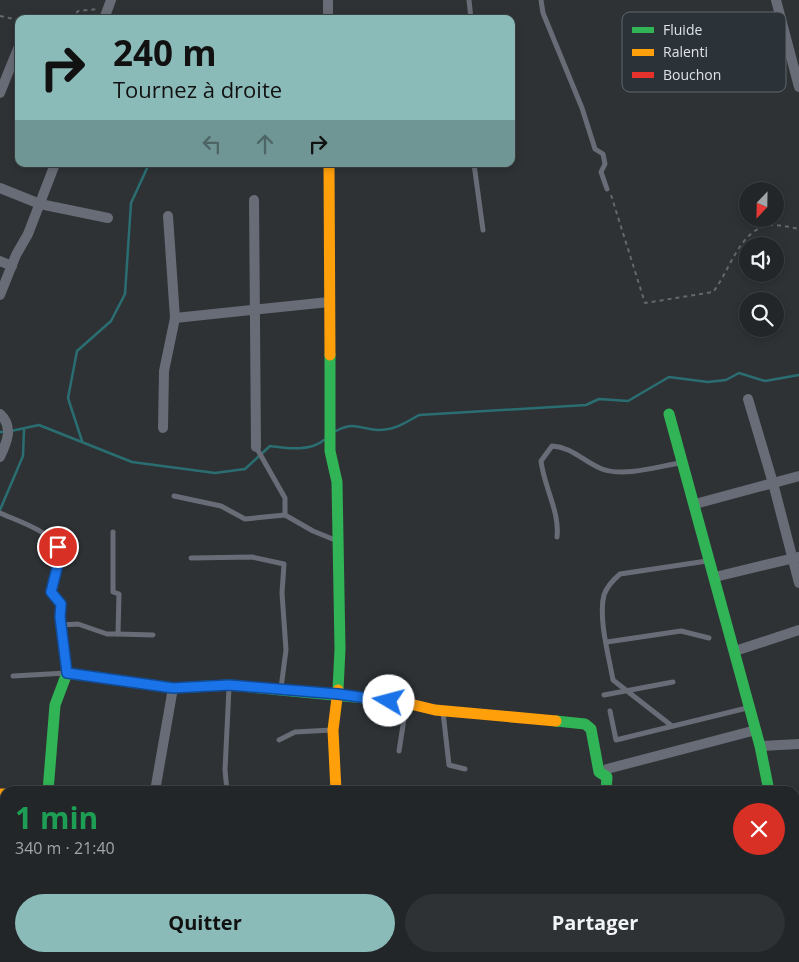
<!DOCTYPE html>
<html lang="fr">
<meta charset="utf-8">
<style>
:root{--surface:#222628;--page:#2e3234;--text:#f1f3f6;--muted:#a2a5a8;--line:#3f4345;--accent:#8bbbb9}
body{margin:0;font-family:"Open Sans",sans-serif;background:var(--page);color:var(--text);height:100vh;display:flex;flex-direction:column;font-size:19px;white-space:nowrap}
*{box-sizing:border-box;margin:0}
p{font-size:16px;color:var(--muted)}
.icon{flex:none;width:28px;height:28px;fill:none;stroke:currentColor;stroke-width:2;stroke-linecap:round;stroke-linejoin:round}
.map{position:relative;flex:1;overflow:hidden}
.panel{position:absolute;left:0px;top:786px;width:800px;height:176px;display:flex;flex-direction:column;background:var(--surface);border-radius:15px 15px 0 0;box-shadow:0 2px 8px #0003,0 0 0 1px var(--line)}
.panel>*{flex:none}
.banner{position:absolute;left:15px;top:15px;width:500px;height:152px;border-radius:10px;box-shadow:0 2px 8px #0003,0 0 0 1px var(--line);background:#8bbbb9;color:#111;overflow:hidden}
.needle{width:32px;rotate:202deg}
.controls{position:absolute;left:739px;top:182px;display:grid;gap:10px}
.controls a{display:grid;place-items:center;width:45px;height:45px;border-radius:50%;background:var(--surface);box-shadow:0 2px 8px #0003,0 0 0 1px var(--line);font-size:25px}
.pin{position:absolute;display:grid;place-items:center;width:42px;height:42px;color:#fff;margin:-21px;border:2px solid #fff;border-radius:50%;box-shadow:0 1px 5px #0007}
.me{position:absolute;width:55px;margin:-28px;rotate:278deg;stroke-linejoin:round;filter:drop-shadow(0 0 4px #0008)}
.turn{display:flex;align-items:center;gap:18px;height:105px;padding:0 15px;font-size:22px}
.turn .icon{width:65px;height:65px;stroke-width:2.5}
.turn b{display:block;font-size:35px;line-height:42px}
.lanes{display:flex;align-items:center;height:48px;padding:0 15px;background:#0003;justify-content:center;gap:25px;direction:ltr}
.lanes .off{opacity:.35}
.round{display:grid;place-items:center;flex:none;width:52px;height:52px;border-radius:26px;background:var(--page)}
.overview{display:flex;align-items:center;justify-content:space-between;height:85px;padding:0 15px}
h1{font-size:30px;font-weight:700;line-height:38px;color:#1e9e55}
.cta{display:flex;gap:10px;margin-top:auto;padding:10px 15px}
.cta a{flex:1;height:58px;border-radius:30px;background:var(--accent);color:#111;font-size:20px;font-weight:700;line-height:58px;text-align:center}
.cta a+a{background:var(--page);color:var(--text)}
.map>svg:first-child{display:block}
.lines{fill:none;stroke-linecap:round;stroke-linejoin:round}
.stream{stroke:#2a6e72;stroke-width:2.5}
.path{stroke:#64686f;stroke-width:2;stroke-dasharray:4 4;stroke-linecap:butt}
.lane{stroke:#686c76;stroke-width:5}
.street{stroke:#686c76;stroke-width:10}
.fast{stroke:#30b455;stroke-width:11}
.slow{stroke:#ff9f0a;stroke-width:11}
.jam{stroke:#e5322d;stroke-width:11}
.route-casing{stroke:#114b97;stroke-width:12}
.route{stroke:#1a73e8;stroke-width:9}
.key{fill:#2b3238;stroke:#61676c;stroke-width:1}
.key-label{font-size:14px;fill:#dee2e6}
</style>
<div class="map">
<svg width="799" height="962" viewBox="0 0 799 962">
<rect width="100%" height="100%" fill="#2e3235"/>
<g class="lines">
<g class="stream">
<path d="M 11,431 L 39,425 L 132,462 L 215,473 L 245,469 L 270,446 C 286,448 310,452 324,440"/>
<path d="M 336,431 C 355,421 359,429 378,430 C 395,430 405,423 419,415 L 586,405 L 599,399 L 628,401 L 669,377 L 708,382 L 726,380 L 739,373 L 765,381 L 799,375"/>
<polyline points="0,432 6,432"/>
<polyline points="82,441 68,398 77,351 111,321 125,294 131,203 149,164"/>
<polyline points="0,510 23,456 24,429"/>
</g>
<g class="path">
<polyline points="0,16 19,20"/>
<polyline points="71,19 78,11 98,9"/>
<path d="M 611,195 L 645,303 L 713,292 C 730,271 740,227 772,225 C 781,225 790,227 799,229"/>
</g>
<g class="lane">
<polyline points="469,0 471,19"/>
<polyline points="541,0 543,13 582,108 595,149 603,154 605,164 601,172 607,189"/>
<polyline points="659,48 781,19"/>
<polyline points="474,164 483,230"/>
<polyline points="256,447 285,498 285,515 313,531 335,540"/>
<polyline points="174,496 221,506 245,519 285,515"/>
<path d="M 0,513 C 17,521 63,534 59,558 C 58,569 53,580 51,592 L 61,604 L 60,617 L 67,673 L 13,676"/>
<path d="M 557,537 C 560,512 544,487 541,461 L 552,446 C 572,447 584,462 602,469 C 624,477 656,467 680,463"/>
<polyline points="191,558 252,557 284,564 282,593 286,650 281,688"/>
<polyline points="61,625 78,624 107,634 118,634 119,594 113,592 113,532"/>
<polyline points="118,634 153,635"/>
<polyline points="607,642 681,631 709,638"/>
<polyline points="604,695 673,682"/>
<polyline points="610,711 616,740 747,708"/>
<polyline points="443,712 449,765 465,769"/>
<path d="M 672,726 L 613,680 C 609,657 598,618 604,595 C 607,586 613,580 620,574 L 707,561"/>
<polyline points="279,740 295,732 332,730"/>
<polyline points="399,751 406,706"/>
<polyline points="227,791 225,770 229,688"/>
<polyline points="795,802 799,801"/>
<polyline points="795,836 799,836"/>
<polyline points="431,962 432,958"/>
</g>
<g class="street">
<polyline points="328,0 328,19"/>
<polyline points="776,0 799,87"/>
<polyline points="104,19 111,0"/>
<polyline points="0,93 19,46"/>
<polyline points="0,188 40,204 108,218"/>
<polyline points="254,200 256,447"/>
<polyline points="0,261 12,266"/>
<polyline points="0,295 16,255 28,234 55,164"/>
<polyline points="175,318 329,302"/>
<polyline points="748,399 773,483 799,583"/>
<path d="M 0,414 C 14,427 7,442 0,457"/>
<polyline points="163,428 164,371 175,318 168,216"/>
<polyline points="695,504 799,476"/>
<polyline points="715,577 798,557"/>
<polyline points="735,651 799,630"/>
<polyline points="760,746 799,744"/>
<polyline points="603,773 607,769 756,730"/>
<polyline points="155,791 173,688"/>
<polyline points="0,880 5,881"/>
<polyline points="0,952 5,952"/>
<polyline points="470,958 488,962"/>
<polyline points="639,958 652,958"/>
<polyline points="229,962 230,958"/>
<polyline points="332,962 332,958"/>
<polyline points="555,962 558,958"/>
<polyline points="693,962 695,958"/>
<polyline points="749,962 752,958"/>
</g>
<g class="fast">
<polyline points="330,355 330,451 337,482 340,649 338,690"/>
<polyline points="669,414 760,746 769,791"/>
<polyline points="556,721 585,724 591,729 599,772 607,777 606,791"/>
<polyline points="45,791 173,791"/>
<polyline points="48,791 55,705 67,673 173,688 229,685 365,698"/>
</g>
<g class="slow">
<polyline points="329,164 330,355"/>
<polyline points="365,698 406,703 435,710 556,721"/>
<polyline points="336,791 333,730 338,690"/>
<polyline points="0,794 5,794"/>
<polyline points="795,873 799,874"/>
</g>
<polyline class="jam" points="43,962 46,958"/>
</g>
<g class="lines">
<defs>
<polyline id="route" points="58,547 60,556 51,592 61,604 60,617 67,673 173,688 229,685 338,694 389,701"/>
</defs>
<use href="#route" class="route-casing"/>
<use href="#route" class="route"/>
</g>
<rect x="622" y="12" width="164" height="80" rx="8" class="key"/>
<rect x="632" y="27" width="22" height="6" fill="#30b455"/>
<rect x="632" y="49" width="22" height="7" fill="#ff9f0a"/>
<rect x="632" y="72" width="22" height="6" fill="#e5322d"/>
<g class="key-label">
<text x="663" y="35">Fluide</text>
<text x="663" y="57">Ralenti</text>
<text x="663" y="80">Bouchon</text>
</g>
</svg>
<div class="controls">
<a><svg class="needle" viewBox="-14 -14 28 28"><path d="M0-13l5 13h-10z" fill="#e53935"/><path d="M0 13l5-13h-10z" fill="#a2a5a8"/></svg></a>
<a><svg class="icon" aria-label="sound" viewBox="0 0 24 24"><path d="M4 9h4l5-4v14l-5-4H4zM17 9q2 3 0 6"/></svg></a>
<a><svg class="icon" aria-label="search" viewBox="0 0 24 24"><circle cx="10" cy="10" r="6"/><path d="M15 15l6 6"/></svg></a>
</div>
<div class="pin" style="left:58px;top:547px;background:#d93025"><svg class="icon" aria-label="arrive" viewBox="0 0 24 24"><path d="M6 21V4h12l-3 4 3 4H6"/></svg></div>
<svg class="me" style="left:389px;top:701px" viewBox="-20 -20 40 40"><circle r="19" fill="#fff"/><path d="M0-13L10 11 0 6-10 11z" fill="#1a73e8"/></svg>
<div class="banner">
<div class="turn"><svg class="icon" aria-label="right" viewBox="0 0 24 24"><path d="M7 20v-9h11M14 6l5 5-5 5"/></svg><div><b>240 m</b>Tournez à droite</div></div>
<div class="lanes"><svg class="icon off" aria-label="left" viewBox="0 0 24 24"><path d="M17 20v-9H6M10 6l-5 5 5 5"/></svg><svg class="icon off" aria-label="ahead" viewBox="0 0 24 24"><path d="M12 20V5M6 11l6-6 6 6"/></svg><svg class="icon" aria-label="right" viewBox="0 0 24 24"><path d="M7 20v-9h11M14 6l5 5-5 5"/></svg></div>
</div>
<section class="panel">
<div class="overview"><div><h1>1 min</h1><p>340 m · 21:40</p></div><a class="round" style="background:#d93025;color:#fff"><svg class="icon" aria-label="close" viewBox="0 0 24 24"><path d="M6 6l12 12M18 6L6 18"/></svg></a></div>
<div class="cta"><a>Quitter</a><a>Partager</a></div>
</section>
</div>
